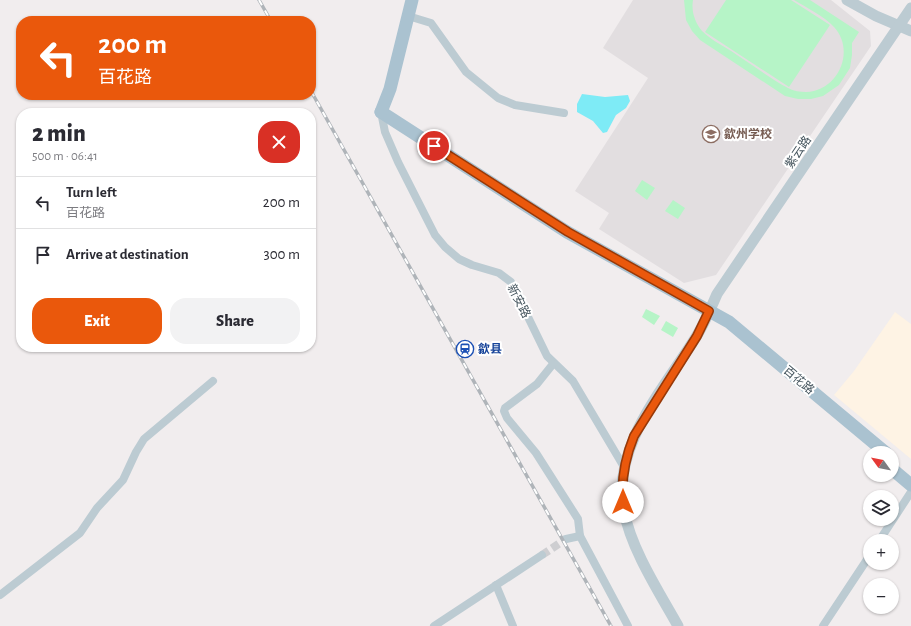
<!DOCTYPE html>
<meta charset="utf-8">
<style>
:root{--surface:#fff;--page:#f2f2f3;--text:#2b2b33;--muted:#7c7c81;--line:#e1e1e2;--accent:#ea580c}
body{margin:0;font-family:"Alegreya Sans","Noto Sans SC",sans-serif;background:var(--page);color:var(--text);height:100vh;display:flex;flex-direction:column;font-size:15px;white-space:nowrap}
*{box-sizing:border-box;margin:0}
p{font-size:13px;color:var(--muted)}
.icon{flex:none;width:22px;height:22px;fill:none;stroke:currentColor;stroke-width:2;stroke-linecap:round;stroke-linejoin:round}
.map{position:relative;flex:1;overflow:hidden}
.panel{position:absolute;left:16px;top:108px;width:300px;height:244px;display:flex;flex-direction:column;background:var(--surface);border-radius:16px;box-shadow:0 1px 3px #0004}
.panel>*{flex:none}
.hud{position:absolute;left:16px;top:16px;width:300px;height:84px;border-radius:16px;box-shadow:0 1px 3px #0004;background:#ea580c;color:#fff;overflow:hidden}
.needle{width:26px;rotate:303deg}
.buttons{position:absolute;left:863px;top:446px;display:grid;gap:8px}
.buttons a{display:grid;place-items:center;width:36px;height:36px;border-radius:50%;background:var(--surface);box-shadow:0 1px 3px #0004;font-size:20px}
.pin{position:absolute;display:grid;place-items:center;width:34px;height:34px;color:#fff;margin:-17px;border:2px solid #fff;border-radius:50%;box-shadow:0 1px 4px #0007}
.me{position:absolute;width:44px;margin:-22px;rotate:0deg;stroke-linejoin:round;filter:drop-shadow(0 0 3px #0008)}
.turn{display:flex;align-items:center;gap:14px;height:84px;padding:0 16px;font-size:18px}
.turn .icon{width:52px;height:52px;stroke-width:2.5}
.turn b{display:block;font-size:28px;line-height:34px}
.round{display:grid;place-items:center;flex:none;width:42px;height:42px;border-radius:16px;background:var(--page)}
.overview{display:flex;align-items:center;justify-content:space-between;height:68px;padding:0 16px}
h1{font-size:24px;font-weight:800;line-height:30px}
.cta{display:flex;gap:8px;margin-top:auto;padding:8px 16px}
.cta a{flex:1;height:46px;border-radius:16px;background:var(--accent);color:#fff;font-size:16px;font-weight:800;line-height:46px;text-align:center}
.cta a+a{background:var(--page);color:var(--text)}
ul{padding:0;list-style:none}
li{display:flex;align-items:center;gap:12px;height:52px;padding:0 16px;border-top:1px solid var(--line)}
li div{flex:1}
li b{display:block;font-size:15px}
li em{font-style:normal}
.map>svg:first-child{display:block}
.commercial{fill:#fef3e4}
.education{fill:#e2dee0}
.green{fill:#b6f4c7}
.water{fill:#7eebf6}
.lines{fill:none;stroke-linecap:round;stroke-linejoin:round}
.minor-tunnel{stroke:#ceced1;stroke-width:8;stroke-dasharray:8 4;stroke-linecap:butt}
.minor{stroke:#bccbd2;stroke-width:8}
.tertiary{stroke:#bccbd2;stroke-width:11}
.primary{stroke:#aac2d0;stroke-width:13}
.rail-casing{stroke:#afb4b9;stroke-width:3.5}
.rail{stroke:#fff;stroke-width:2;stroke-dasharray:6;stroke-linecap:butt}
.route-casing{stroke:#983908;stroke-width:10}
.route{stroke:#ea580c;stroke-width:7}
.labels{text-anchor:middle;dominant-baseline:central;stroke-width:4;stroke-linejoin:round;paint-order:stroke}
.education-label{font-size:12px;font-weight:bold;fill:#785e54;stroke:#fff;text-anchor:start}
.street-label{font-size:12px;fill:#44545d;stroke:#fff}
.transit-label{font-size:12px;font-weight:bold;fill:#164399;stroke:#fff;text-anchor:start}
</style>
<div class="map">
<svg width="911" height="626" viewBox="0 0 911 626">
<rect width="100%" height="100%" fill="#f1edee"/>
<polygon class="commercial" points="895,312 911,324 911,459 834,395 854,371"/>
<polygon class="education" points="633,0 831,0 870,31 871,46 716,275 684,283 599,229 609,213 575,191 648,78 603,48"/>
<g class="green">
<path d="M 684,0 L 693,0 C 691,11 695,23 702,31 C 712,41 726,47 737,55 C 754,66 771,79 788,88 C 794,91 800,92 806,92 C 838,91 856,51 834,27 C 824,16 807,8 794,0 L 810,0 L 859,32 L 852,43 L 852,55 L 850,68 L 839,85 L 823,96 L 811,99 L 798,99 L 785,96 L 700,40 L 692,31 L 686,20 Z"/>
<polygon points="726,0 791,0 830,25 789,87 705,32"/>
<polygon points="642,180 655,188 647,200 635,191"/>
<polygon points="673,200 685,208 678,219 665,211"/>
<polygon points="646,309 660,316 654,325 642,317"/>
<polygon points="666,321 678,328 673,337 661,330"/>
</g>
<polygon class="water" points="582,94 605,97 628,95 630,101 626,108 616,115 607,132 603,133 593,121 577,112 577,104"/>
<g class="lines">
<polyline class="minor-tunnel" points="542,555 566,539"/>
<g class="minor">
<polyline points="408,16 431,23 466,72 498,98 515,105 564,113"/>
<polyline points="381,112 385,132 398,162 435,235 445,247 459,259 472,265 499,273 511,282 547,356 573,381 624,467"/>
<polyline points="553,364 537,384 505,408 504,411 507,418 536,453 578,519 580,536 628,626"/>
<polyline points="566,539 580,536"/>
<polyline points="879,541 911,492"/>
<polyline points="496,585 513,626"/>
<polyline points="0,595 80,533 97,508 123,480 136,452 144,439 213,381"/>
<polyline points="434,626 542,555"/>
<polyline points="823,626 870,555"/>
</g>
<g class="tertiary">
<polyline points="847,0 876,16 911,31"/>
<path d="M 678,626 C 659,592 631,549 624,511 C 611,446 664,389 696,337 C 704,324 711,308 717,294 L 911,8"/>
</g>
<g class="primary">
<polyline points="381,112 567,232 729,322 886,453"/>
<polyline points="381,112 390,89 412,0"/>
<polyline points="892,469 911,485"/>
</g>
<defs>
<g id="rail">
<polyline points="259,0 271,21"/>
<polyline points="311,91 611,626"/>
</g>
</defs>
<use href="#rail" class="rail-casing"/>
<use href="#rail" class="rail"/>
</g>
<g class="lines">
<defs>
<path id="route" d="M 434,146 L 568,232 L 709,311 L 697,336 L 634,436 C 625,458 621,479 623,502"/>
</defs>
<use href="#route" class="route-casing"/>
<use href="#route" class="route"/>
</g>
<defs>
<symbol id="school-ring" viewBox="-11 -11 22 22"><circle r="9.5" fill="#fff" stroke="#8d6e63" stroke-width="1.5"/><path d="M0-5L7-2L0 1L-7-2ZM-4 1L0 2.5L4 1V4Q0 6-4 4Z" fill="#8d6e63"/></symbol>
<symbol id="station-ring" viewBox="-11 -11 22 22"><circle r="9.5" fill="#fff" stroke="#1a4fb4" stroke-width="1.5"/><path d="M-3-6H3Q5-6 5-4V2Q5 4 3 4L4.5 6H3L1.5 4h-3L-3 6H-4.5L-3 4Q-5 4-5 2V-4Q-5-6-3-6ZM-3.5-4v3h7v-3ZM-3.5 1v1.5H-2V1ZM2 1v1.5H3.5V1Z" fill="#1a4fb4"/></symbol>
</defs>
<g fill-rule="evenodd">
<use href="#school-ring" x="701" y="124" width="20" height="20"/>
<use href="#station-ring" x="455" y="339" width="20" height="20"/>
</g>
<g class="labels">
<g class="education-label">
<text x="724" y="134">歙州学校</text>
</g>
<g class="street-label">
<text transform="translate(798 152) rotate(-56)">紫云路</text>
<text transform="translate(519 301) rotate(63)">新安路</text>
<text transform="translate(799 380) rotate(40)">百花路</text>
</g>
<g class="transit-label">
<text x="478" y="349">歙县</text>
</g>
</g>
</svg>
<div class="buttons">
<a><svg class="needle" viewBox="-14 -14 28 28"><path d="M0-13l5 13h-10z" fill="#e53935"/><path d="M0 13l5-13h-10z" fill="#7c7c81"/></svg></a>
<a><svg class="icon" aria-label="layers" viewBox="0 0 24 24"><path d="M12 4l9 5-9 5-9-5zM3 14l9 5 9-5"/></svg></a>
<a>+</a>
<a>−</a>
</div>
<div class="pin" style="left:434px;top:146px;background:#d93025"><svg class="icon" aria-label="arrive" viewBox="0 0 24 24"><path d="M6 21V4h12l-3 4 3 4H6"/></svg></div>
<svg class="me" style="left:623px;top:502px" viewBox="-20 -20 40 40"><circle r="19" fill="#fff"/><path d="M0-13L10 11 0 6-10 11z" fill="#ea580c"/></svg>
<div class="hud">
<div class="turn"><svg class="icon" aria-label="left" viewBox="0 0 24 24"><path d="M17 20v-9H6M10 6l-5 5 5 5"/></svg><div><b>200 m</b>百花路</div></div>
</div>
<section class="panel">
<div class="overview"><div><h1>2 min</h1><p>500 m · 06:41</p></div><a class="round" style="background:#d93025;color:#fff"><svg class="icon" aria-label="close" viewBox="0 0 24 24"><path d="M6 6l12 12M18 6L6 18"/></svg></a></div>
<ul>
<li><svg class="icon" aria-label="left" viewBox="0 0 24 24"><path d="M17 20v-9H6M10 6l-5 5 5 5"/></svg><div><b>Turn left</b><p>百花路</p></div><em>200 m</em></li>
<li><svg class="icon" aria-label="arrive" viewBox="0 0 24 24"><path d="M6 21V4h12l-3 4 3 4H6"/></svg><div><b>Arrive at destination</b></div><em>300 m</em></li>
</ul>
<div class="cta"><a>Exit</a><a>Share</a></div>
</section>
</div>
